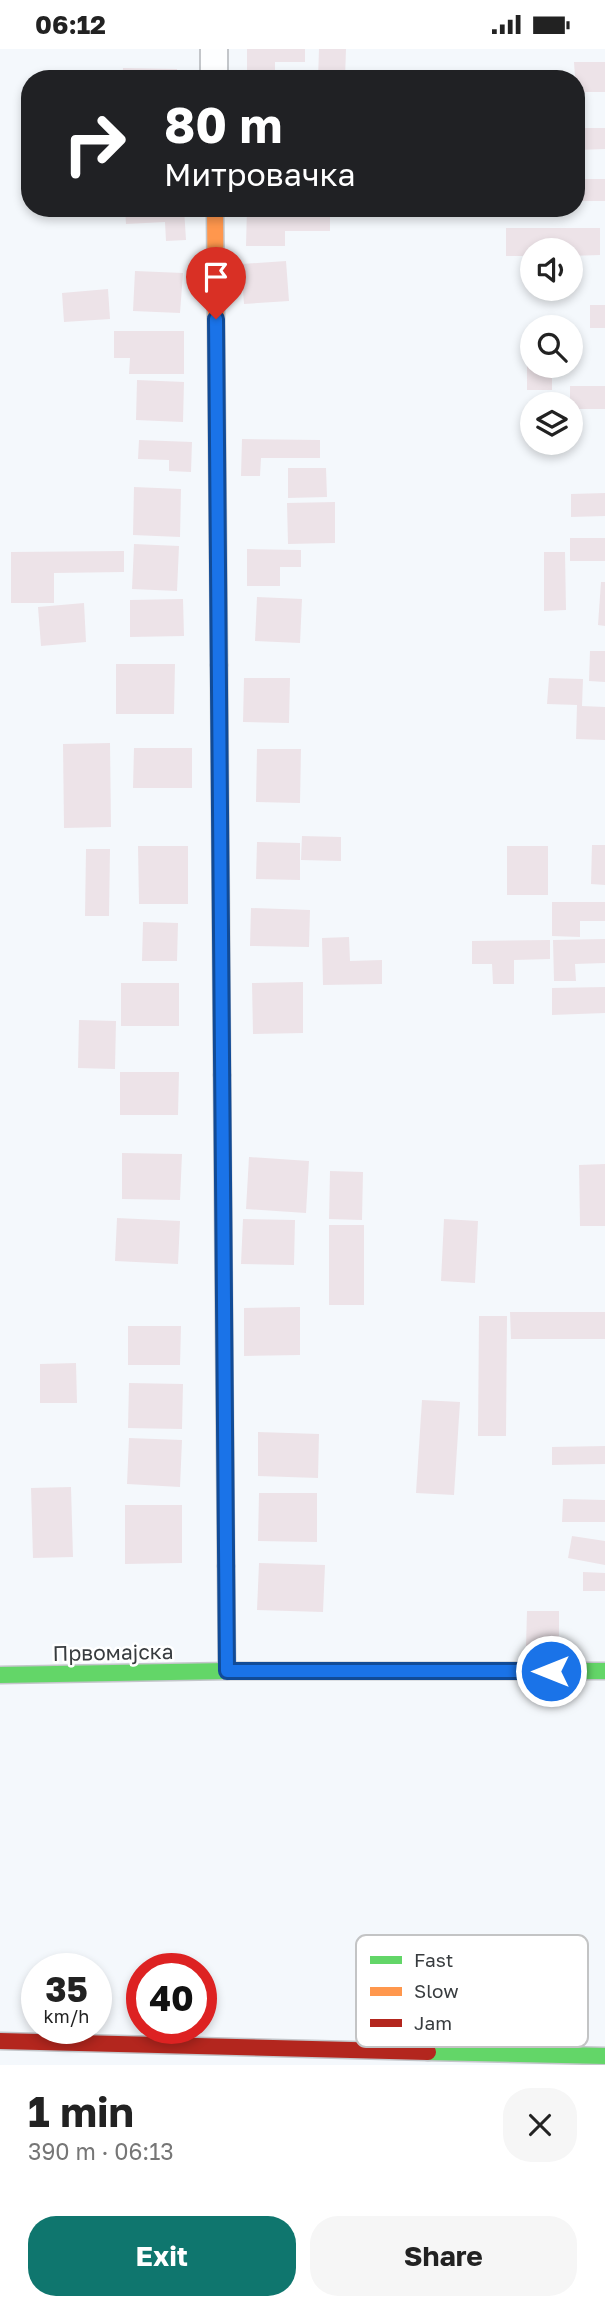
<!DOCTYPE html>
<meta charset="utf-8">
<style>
:root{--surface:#fff;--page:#f6f6f6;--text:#222;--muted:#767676;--accent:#0f766e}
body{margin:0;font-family:"Golos Text",sans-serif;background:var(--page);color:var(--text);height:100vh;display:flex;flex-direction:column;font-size:26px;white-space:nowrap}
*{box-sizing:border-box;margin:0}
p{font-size:23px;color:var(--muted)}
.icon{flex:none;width:38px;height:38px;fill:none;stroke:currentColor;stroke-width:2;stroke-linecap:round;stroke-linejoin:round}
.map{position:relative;height:2016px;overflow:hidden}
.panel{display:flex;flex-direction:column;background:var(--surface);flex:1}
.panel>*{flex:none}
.hud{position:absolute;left:21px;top:21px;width:564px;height:147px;border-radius:28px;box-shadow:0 4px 10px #0003;background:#202124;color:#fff;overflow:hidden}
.tools{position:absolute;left:520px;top:189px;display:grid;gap:14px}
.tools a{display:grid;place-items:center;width:63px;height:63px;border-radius:50%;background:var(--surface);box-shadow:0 4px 10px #0003;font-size:35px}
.speed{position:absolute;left:21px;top:1904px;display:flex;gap:14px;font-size:35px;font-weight:700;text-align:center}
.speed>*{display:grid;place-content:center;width:91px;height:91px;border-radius:50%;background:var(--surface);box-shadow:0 4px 10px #0003;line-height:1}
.speed small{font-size:18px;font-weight:400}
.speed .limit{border:10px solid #d22;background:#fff;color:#111}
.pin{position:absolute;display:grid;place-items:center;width:60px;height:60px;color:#fff;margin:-72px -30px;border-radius:50% 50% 50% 0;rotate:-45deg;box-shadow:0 0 7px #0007}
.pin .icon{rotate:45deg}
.me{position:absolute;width:77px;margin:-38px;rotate:270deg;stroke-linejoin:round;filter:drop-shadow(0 0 5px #0008)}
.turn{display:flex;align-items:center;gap:24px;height:147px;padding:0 28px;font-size:32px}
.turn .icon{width:91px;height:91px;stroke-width:2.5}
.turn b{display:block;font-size:49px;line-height:60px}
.round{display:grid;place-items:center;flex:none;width:74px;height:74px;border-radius:28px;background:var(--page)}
.headline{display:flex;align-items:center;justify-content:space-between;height:119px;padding:0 28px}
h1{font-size:42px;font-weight:700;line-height:52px}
.button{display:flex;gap:14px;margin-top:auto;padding:14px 28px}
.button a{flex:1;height:80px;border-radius:28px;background:var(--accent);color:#fff;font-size:28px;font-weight:700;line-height:80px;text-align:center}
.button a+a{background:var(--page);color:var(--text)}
.status{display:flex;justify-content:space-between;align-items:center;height:49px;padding:0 35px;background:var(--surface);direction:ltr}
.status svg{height:19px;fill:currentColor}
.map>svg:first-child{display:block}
.building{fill:#ede3e8}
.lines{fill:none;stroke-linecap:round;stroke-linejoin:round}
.street-casing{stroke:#c3c6ca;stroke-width:30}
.fast-casing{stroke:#c3c6ca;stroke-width:19}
.slow-casing{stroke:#c3c6ca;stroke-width:19}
.jam-casing{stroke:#c3c6ca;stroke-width:19}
.street{stroke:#fdfeff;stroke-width:26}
.fast{stroke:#63d668;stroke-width:16}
.slow{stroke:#ff974d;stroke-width:16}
.jam{stroke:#b3261e;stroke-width:16}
.route-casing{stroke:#114b97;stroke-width:18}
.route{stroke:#1a73e8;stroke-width:12}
.labels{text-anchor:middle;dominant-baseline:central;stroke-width:5;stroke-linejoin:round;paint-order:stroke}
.street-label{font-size:21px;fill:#383c3f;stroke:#fff}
.key{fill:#fff;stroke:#c3c4c5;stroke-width:2}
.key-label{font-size:19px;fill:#383c3f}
</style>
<div class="status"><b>06:12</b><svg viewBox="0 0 49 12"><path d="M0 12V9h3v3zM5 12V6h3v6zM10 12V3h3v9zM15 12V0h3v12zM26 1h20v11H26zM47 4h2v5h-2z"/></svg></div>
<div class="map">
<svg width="605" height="2016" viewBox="0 0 605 2016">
<rect width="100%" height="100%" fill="#f4f8fc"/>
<g class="building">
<polygon points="247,0 305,0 305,13 275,13 275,30 247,30"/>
<polygon points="319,0 346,0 345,30 318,30"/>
<polygon points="574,13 605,13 605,43 576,43"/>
<polygon points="123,19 177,20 177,30 122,30"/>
<polygon points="578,79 605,79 605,100 578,101"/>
<rect x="576" y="130" width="29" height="22"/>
<polygon points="125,159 184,159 186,191 166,192 165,173 126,175"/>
<polygon points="247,159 330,159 330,182 285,182 285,197 246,197"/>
<polygon points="506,179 600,179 600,206 570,207 570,201 532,201 532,207 506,207"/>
<polygon points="286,212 289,252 244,255 241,215"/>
<polygon points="135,222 183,224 180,264 133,262"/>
<polygon points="108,240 110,270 64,273 62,244"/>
<rect x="590" y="256" width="15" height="23"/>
<polygon points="114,282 184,282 184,325 129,325 130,309 114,309"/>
<polygon points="527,309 532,309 532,317 552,317 552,341 527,341"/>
<polygon points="137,331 184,333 183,373 136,371"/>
<rect x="570" y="337" width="35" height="23"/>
<polygon points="242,390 320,391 320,409 261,409 260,427 241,427"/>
<polygon points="139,391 192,393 191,423 169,422 169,411 138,410"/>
<polygon points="288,419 326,419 327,448 288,449"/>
<polygon points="134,438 181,440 180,488 133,486"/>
<polygon points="605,444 605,467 571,468 571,445"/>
<polygon points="335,453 335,494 288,495 287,454"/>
<rect x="570" y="489" width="35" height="23"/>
<polygon points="134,495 179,497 177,542 132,540"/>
<polygon points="247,500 301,501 301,518 280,518 280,537 247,537"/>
<polygon points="124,502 124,523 54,524 54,554 11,554 11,503"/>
<polygon points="544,503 565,503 566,561 544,562"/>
<polygon points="601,533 605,533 605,577 598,576"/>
<polygon points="257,548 302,550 300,594 255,592"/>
<polygon points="183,550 184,587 130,588 130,551"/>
<polygon points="84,554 86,593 41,597 38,558"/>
<polygon points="590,602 605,602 605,633 589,632"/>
<polygon points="116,615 175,615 174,665 116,665"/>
<polygon points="244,629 290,629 289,674 243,673"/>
<polygon points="549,629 583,630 582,657 605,658 605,691 576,690 577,656 547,655"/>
<polygon points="110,694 111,778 64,779 63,695"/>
<polygon points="134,699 192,699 192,739 133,739"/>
<polygon points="257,700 301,700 300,754 256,753"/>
<polygon points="302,787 341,788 341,812 301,811"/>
<polygon points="257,793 300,794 300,831 256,830"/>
<polygon points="592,796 605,796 605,836 591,835"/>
<polygon points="138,797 188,797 188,855 139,855"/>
<rect x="507" y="797" width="41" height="49"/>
<polygon points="86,800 110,800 109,867 85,867"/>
<polygon points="552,853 605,853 605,872 580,872 580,888 552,887"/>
<polygon points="251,859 310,861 309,898 250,897"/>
<polygon points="143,873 178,874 177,912 142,912"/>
<polygon points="349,888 350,912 382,911 382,935 323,936 322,889"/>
<polygon points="605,890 605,914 575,915 576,932 554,932 553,891"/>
<polygon points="550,891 550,910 514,911 514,935 493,935 492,915 472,915 472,892"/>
<polygon points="303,933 303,984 253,985 252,934"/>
<rect x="121" y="934" width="58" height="43"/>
<polygon points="605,938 605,964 552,966 552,939"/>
<polygon points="79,971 116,972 115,1020 78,1019"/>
<polygon points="120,1023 179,1023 178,1066 120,1066"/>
<polygon points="122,1104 182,1105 180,1151 122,1150"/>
<polygon points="249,1108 309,1112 306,1164 246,1160"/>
<polygon points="605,1115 605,1177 580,1177 579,1116"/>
<polygon points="330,1122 363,1123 362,1171 329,1170"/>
<polygon points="117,1169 180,1172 178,1215 115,1212"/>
<polygon points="243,1170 295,1171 294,1216 241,1215"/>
<polygon points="444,1170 478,1172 475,1234 441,1232"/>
<rect x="329" y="1176" width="35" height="80"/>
<polygon points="300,1258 300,1306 244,1307 244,1259"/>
<polygon points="510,1263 605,1263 605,1290 511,1290"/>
<polygon points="479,1267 507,1267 506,1387 478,1387"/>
<polygon points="128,1277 181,1277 180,1316 128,1316"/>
<polygon points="76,1314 77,1354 40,1354 40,1315"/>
<polygon points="129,1334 183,1335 182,1380 128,1379"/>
<polygon points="422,1351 460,1353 454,1446 416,1444"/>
<polygon points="258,1383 319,1385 318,1429 258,1427"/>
<polygon points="129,1389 182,1391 180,1438 127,1435"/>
<polygon points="605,1397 605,1415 552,1416 552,1398"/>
<polygon points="71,1438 73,1508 33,1509 31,1439"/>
<polygon points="259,1444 317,1444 317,1493 258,1492"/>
<polygon points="563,1450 605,1451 605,1473 562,1473"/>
<polygon points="125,1456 182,1456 182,1514 125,1515"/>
<polygon points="572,1487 605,1492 605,1516 568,1509"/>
<polygon points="259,1514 325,1516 323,1563 257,1561"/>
<polygon points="583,1523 605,1524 605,1542 583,1542"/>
<polygon points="527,1562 559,1562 559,1598 526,1597"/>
</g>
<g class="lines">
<defs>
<polyline id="street" points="214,0 214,30"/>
<g id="fast">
<polyline points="222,1026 226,1517"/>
<polyline points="0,1626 227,1622 605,1622"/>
<polyline points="428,2003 605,2007"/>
</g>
<g id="slow">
<polyline points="215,159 219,616"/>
<polyline points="226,1517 227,1622"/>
</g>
<g id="jam">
<polyline points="219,616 222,1026"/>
<polyline points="0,1992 428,2003"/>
</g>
</defs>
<use href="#street" class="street-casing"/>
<use href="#fast" class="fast-casing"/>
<use href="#slow" class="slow-casing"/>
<use href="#jam" class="jam-casing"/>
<use href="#street" class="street"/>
<use href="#fast" class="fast"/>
<use href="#slow" class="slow"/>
<use href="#jam" class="jam"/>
</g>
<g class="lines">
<defs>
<polyline id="route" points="216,270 227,1622 551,1622"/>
</defs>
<use href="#route" class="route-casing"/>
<use href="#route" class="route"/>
</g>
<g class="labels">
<g class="street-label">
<text transform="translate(113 1603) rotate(-1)">Првомајска</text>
</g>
</g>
<rect x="356" y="1886" width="232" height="112" rx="10" class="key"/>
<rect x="370" y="1907" width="32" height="8" fill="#63d668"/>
<rect x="370" y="1938" width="32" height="9" fill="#ff974d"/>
<rect x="370" y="1970" width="32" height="8" fill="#b3261e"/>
<g class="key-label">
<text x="414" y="1918">Fast</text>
<text x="414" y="1949">Slow</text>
<text x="414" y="1981">Jam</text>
</g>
</svg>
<div class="tools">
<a><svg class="icon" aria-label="sound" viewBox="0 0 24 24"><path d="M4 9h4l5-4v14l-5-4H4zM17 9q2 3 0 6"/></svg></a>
<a><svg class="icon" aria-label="search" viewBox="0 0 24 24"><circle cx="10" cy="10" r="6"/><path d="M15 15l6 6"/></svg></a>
<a><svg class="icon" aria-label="layers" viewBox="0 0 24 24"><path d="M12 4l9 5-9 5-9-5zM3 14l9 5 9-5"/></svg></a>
</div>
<div class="speed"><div>35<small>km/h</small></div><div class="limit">40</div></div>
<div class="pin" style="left:216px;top:270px;background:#d93025"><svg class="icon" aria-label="arrive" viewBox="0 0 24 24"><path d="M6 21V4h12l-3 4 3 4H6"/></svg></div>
<svg class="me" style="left:551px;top:1622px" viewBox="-20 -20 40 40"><circle r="17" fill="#1a73e8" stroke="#fff" stroke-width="3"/><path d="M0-11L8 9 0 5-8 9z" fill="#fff"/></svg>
<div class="hud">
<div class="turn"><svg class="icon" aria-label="right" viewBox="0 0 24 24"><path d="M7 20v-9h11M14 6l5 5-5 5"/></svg><div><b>80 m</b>Митровачка</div></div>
</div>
</div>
<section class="panel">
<div class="headline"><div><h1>1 min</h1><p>390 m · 06:13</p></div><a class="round"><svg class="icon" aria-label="close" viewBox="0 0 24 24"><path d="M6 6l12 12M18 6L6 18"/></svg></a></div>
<div class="button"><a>Exit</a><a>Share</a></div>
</section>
